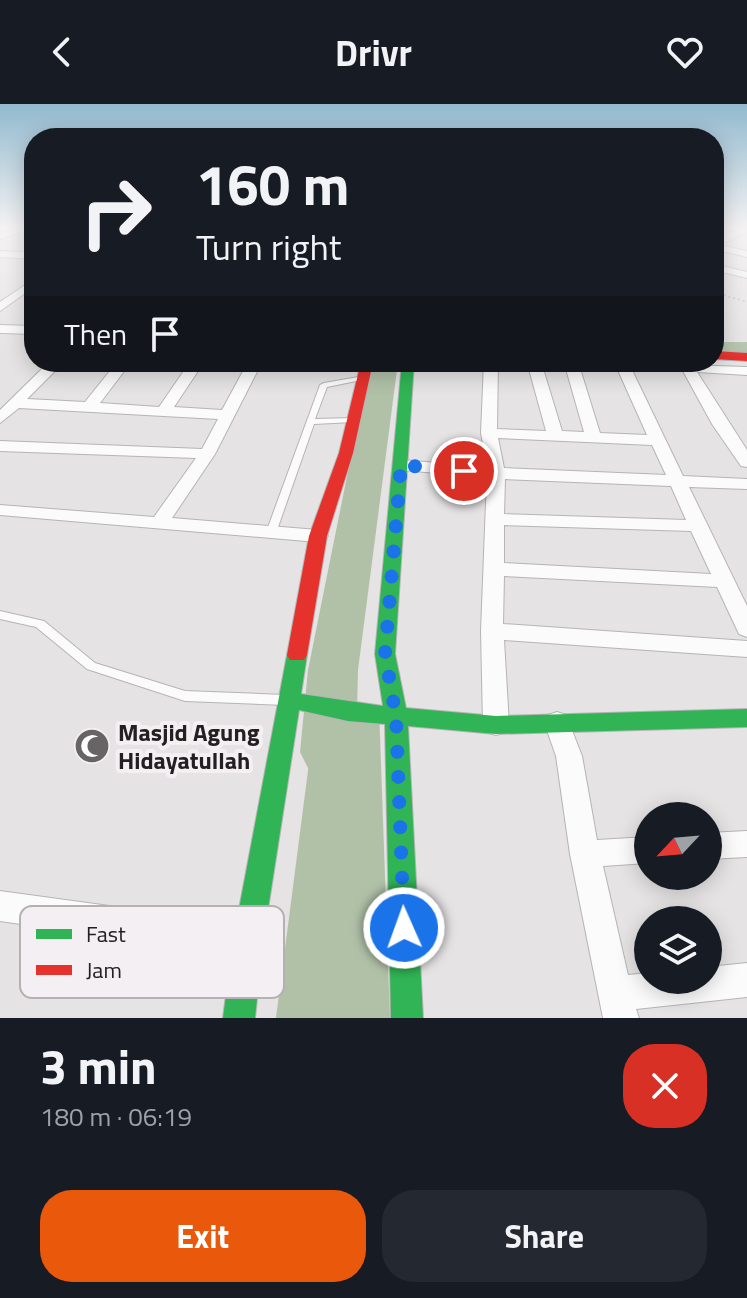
<!DOCTYPE html>
<meta charset="utf-8">
<style>
:root{--surface:#171b24;--page:#242831;--text:#f1f3f6;--muted:#9ea1a6;--accent:#ea580c}
body{margin:0;font-family:"Titillium Web",sans-serif;background:var(--page);color:var(--text);height:100vh;display:flex;flex-direction:column;font-size:30px;white-space:nowrap}
*{box-sizing:border-box;margin:0}
p{font-size:26px;color:var(--muted)}
.icon{flex:none;width:44px;height:44px;fill:none;stroke:currentColor;stroke-width:2;stroke-linecap:round;stroke-linejoin:round}
.map{position:relative;height:914px;overflow:hidden}
.drawer{display:flex;flex-direction:column;background:var(--surface);flex:1}
.drawer>*{flex:none}
.banner{position:absolute;left:24px;top:24px;width:700px;height:244px;border-radius:32px;box-shadow:0 4px 20px #0003;background:#171b24;color:var(--text);overflow:hidden}
.needle{width:52px;rotate:244deg}
.fabs{position:absolute;left:634px;top:698px;display:grid;gap:16px}
.fabs a{display:grid;place-items:center;width:88px;height:88px;border-radius:50%;background:var(--surface);box-shadow:0 4px 20px #0003;font-size:40px}
.pin{position:absolute;display:grid;place-items:center;width:68px;height:68px;color:#fff;margin:-34px;border:4px solid #fff;border-radius:50%;box-shadow:0 2px 8px #0007}
.me{position:absolute;width:88px;margin:-44px;rotate:358deg;stroke-linejoin:round;filter:drop-shadow(0 0 6px #0008)}
.turn{display:flex;align-items:center;gap:28px;height:168px;padding:0 40px;font-size:36px}
.turn .icon{width:104px;height:104px;stroke-width:2.5}
.turn b{display:block;font-size:56px;line-height:68px}
.then{display:flex;align-items:center;height:76px;padding:0 40px;background:#0003;gap:16px;font-size:30px}
.round{display:grid;place-items:center;flex:none;width:84px;height:84px;border-radius:32px;background:var(--page)}
.summary{display:flex;align-items:center;justify-content:space-between;height:136px;padding:0 40px}
h1{font-size:48px;font-weight:700;line-height:60px}
.action{display:flex;gap:16px;margin-top:auto;padding:16px 40px}
.action a{flex:1;height:92px;border-radius:32px;background:var(--accent);color:#fff;font-size:32px;font-weight:700;line-height:92px;text-align:center}
.action a+a{background:var(--page);color:var(--text)}
header{display:flex;justify-content:space-between;align-items:center;height:104px;padding:0 40px;background:var(--surface);font-size:36px;font-weight:700}
.map>svg:first-child{display:block}
.water{fill:#b1c1a8}
.lines{fill:none;stroke-linecap:round;stroke-linejoin:round}
.river{fill:#b1c1a8;fill-rule:evenodd}
.lane-casing{stroke:#b6b4b5;stroke-width:2}
.street-casing{stroke:#b6b4b5;stroke-width:2}
.fast-casing{stroke:#b6b4b5;stroke-width:2}
.jam-casing{stroke:#b6b4b5;stroke-width:2}
.path{stroke:#c4c3c3;stroke-width:2;stroke-dasharray:2 3;stroke-linecap:butt}
.lane{fill:#fbfbfb;fill-rule:evenodd}
.street{fill:#fbfbfb;fill-rule:evenodd}
.fast{fill:#30b455;fill-rule:evenodd}
.jam{fill:#e5322d;fill-rule:evenodd}
.route{stroke:#1a73e8;stroke-width:14;stroke-dasharray:0 25.2}
.labels{text-anchor:middle;dominant-baseline:central;stroke-width:8;stroke-linejoin:round;paint-order:stroke}
.near-poi-label{font-size:24px;font-weight:bold;fill:#222021;stroke:#f4eff2;text-anchor:start}
.key{fill:#f4eff2;stroke:#b5b1b3;stroke-width:2}
.key-label{font-size:22px;fill:#222021}
</style>
<header><svg class="icon" aria-label="back" viewBox="0 0 24 24"><path d="M15 5l-7 7 7 7"/></svg>Drivr<svg class="icon" aria-label="heart" viewBox="0 0 24 24"><path d="M12 20l-8-8c-3-5 5-10 8-4 3-6 11-1 8 4z"/></svg></header>
<div class="map">
<svg width="747" height="914" viewBox="0 0 747 914">
<rect width="100%" height="100%" fill="#e6e3e4"/>
<polygon class="water" points="317,597 379,603 390,914 276,914"/>
<g class="lines">
<g class="river">
<rect x="714" y="238" width="33" height="16"/>
<polygon points="370,258 398,258 358,566 356,648 348,664 328,670 308,664 300,648 308,566"/>
</g>
<defs>
<g id="lane">
<polygon points="364,272 367,274 366,275 327,283 315,315 353,314 357,316 353,318 314,320 277,426 272,429 269,428 267,426 320,281 324,279"/>
<polygon points="0,507 44,517 95,559 185,587 285,591 289,593 291,596 289,599 285,601 185,597 87,565 36,523 0,515"/>
</g>
<g id="street">
<polygon points="17,125 33,125 0,135 0,129"/>
<polygon points="738,125 747,125 747,128 720,141 747,147 747,153 714,145 714,136"/>
<polygon points="0,147 34,149 34,155 0,153"/>
<polygon points="714,160 747,168 747,174 714,166"/>
<polygon points="34,175 34,183 0,207 0,198"/>
<polygon points="0,221 34,222 34,230 0,229"/>
<polygon points="49,258 64,258 27,295 85,298 117,258 131,258 100,299 159,303 190,258 204,258 174,303 222,306 248,258 262,258 215,350 172,414 318,426 328,432 318,438 0,411 0,401 154,413 196,354 0,347 0,337 202,345 218,315 19,304 0,319 0,306"/>
<path d="M 484,258 L 498,258 L 497,325 L 546,327 L 527,258 L 541,258 L 562,327 L 584,328 L 564,258 L 578,258 L 600,329 L 647,331 L 617,264 L 591,262 L 584,258 L 747,263 L 747,271 L 697,268 L 747,346 L 747,363 L 741,362 L 712,320 L 683,267 L 631,264 L 683,372 L 747,375 L 747,385 L 689,383 L 747,502 L 747,533 L 739,530 L 717,483 L 504,472 L 503,520 L 747,537 L 747,553 L 504,536 L 509,621 L 505,628 L 496,631 L 487,628 L 483,621 L 481,527 L 487,373 L 401,366 L 393,361 L 401,356 L 487,363 L 481,329 ZM 498,334 L 652,341 L 666,371 L 504,364 ZM 505,375 L 671,382 L 686,416 L 504,410 ZM 504,421 L 691,427 L 711,470 L 504,459 Z"/>
<polygon points="557,608 566,611 582,652 597,736 648,733 648,759 603,762 628,871 648,869 648,876 708,876 708,863 747,859 747,893 636,905 639,914 603,914 570,750 556,652 544,618 548,611"/>
<polygon points="747,727 747,753 708,755 708,729"/>
<polygon points="0,787 248,821 259,826 264,837 259,848 248,853 0,817"/>
</g>
<polygon id="fast" points="402,258 414,258 395,550 406,604 496,612 747,605 747,623 496,630 408,622 423,914 391,914 385,620 348,617 299,606 263,837 255,914 223,914 233,837 287,551 290,546 304,546 307,551 301,590 383,602 375,550"/>
<g id="jam">
<polygon points="714,247 747,249 747,257 714,255"/>
<polygon points="361,258 373,258 353,349 327,432 307,551 304,556 290,556 287,551 309,432 339,349"/>
</g>
</defs>
<use href="#lane" class="lane-casing"/>
<use href="#street" class="street-casing"/>
<use href="#fast" class="fast-casing"/>
<use href="#jam" class="jam-casing"/>
<polyline class="path" points="714,188 747,198"/>
<use href="#lane" class="lane"/>
<use href="#street" class="street"/>
<use href="#fast" class="fast"/>
<use href="#jam" class="jam"/>
</g>
<linearGradient id="sky" x2="0" y2="1"><stop stop-color="#92b9ce"/><stop offset="0.49" stop-color="#f4f2f3"/><stop offset="1" stop-color="#f4f2f3" stop-opacity="0"/></linearGradient>
<rect width="747" height="253" fill="url(#sky)"/>
<g class="lines">
<polyline class="route" points="404,824 396,613 385,550 401,361 464,367"/>
</g>
<defs>
<symbol id="mosque-disc" viewBox="-11 -11 22 22"><circle r="9.5" fill="#676465" stroke="#f4eff2"/><path d="M3.5-4.9A6 6 0 1 0 3.5 4.9A5 5 0 1 1 3.5-4.9Z" fill="#fff"/></symbol>
</defs>
<g fill-rule="evenodd">
<use href="#mosque-disc" x="72" y="622" width="40" height="40"/>
</g>
<g class="labels">
<g class="near-poi-label">
<text x="118" y="628">Masjid Agung<tspan x="118" dy="28">Hidayatullah</tspan></text>
</g>
</g>
<rect x="20" y="802" width="264" height="92" rx="12" class="key"/>
<rect x="36" y="825" width="36" height="10" fill="#30b455"/>
<rect x="36" y="861" width="36" height="10" fill="#e5322d"/>
<g class="key-label">
<text x="86" y="838">Fast</text>
<text x="86" y="874">Jam</text>
</g>
</svg>
<div class="fabs">
<a><svg class="needle" viewBox="-14 -14 28 28"><path d="M0-13l5 13h-10z" fill="#e53935"/><path d="M0 13l5-13h-10z" fill="#9ea1a6"/></svg></a>
<a><svg class="icon" aria-label="layers" viewBox="0 0 24 24"><path d="M12 4l9 5-9 5-9-5zM3 14l9 5 9-5"/></svg></a>
</div>
<div class="pin" style="left:464px;top:367px;background:#d93025"><svg class="icon" aria-label="arrive" viewBox="0 0 24 24"><path d="M6 21V4h12l-3 4 3 4H6"/></svg></div>
<svg class="me" style="left:404px;top:824px" viewBox="-20 -20 40 40"><circle r="17" fill="#1a73e8" stroke="#fff" stroke-width="3"/><path d="M0-11L8 9 0 5-8 9z" fill="#fff"/></svg>
<div class="banner">
<div class="turn"><svg class="icon" aria-label="right" viewBox="0 0 24 24"><path d="M7 20v-9h11M14 6l5 5-5 5"/></svg><div><b>160 m</b>Turn right</div></div>
<div class="then">Then<svg class="icon" aria-label="arrive" viewBox="0 0 24 24"><path d="M6 21V4h12l-3 4 3 4H6"/></svg></div>
</div>
</div>
<section class="drawer">
<div class="summary"><div><h1>3 min</h1><p>180 m · 06:19</p></div><a class="round" style="background:#d93025;color:#fff"><svg class="icon" aria-label="close" viewBox="0 0 24 24"><path d="M6 6l12 12M18 6L6 18"/></svg></a></div>
<div class="action"><a>Exit</a><a>Share</a></div>
</section>
